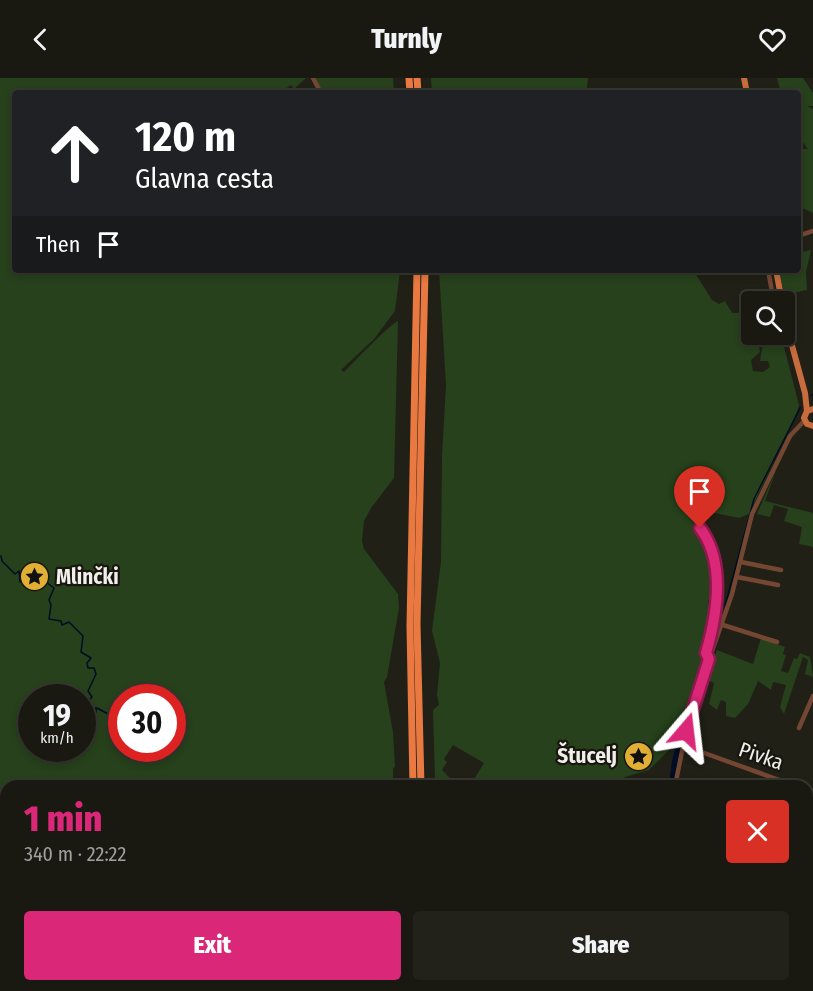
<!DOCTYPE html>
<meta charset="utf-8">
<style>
:root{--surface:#191811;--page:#22211a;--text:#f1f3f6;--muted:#9fa09f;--line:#373731;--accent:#db2777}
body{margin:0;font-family:"Fira Sans Condensed",sans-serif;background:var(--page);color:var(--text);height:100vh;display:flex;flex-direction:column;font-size:22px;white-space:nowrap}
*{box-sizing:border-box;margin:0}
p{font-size:20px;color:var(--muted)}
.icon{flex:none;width:33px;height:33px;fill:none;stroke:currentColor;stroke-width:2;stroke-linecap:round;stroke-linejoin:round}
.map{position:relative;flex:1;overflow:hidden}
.details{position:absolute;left:0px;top:702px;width:813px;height:212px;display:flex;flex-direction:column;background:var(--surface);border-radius:18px 18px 0 0;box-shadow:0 3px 9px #0003,0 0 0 2px var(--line)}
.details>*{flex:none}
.hud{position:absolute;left:12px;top:12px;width:789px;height:183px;border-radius:6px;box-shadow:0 3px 9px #0003,0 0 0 2px var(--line);background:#202124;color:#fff;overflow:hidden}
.controls{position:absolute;left:741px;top:213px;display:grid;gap:12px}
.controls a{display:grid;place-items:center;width:54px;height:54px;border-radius:6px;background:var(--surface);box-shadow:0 3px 9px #0003,0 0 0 2px var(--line);font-size:30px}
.speed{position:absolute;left:18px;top:606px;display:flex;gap:12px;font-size:30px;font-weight:700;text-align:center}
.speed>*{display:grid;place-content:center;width:78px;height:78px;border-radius:50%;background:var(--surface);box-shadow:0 3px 9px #0003,0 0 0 2px var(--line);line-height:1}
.speed small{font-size:15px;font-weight:400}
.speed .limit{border:9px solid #d22;background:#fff;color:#111}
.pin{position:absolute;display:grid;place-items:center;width:51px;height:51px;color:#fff;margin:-62px -26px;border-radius:50% 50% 50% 0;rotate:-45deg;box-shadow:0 0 6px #0007}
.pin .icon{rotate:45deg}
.me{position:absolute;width:66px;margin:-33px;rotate:17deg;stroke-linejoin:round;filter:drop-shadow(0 0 4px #0008)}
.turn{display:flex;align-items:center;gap:21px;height:126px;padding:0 24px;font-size:27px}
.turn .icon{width:78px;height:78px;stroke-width:2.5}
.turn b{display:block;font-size:42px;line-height:51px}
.then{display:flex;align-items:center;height:57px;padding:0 24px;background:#0003;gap:12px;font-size:22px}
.round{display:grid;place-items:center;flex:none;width:63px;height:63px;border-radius:6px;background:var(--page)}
.overview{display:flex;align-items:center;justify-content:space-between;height:102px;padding:0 24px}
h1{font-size:36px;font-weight:800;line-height:45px;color:var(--accent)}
.button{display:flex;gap:12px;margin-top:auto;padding:12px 24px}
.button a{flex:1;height:69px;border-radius:6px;background:var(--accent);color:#fff;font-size:24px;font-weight:800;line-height:69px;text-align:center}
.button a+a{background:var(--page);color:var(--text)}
header{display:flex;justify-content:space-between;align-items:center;height:78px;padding:0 24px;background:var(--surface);font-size:27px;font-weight:800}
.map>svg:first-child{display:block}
.green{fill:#26411b;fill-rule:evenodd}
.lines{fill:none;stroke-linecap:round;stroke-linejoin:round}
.stream{stroke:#000d24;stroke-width:1.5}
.river{stroke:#000d24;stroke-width:8}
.minor{stroke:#744732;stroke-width:4.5}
.major{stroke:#c86b3d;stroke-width:6}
.highway{stroke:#e97940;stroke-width:7}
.route-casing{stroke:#8e194d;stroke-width:15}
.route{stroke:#db2777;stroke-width:10}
.labels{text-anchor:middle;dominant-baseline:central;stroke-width:4.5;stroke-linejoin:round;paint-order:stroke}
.poi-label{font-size:21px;font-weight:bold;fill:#f0efea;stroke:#18160e;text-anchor:start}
.street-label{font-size:21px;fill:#f0efea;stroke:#18160e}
</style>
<header><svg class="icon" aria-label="back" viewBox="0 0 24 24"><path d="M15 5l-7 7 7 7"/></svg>Turnly<svg class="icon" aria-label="heart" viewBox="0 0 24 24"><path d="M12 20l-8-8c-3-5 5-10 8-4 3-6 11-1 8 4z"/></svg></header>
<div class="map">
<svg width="813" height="913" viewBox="0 0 813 913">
<rect width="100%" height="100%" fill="#212017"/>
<g class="green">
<path d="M 0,0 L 306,0 L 294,11 L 291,7 L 279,15 L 15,15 L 15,192 L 400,192 L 395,233 L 374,261 L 341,292 L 344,294 C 352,286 392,244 398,243 L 394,400 L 371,430 L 364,443 L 362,463 L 364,471 L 398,516 L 399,530 L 387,599 L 384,604 L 393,654 L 395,689 L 393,690 L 393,708 L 6,708 L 6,908 L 201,908 L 187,913 L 0,913 ZM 32,620 L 82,620 L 82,670 L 32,670 ZM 122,620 L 172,620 L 172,670 L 122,670 Z"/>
<polygon points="315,0 393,0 394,15 322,15"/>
<polygon points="431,0 588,0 587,10 592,13 601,11 604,15 432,15"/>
<polygon points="777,0 803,0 813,15 813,28 807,28 813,31 813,135 798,128 798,71 808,71 798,58 798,15 781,15"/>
<polygon points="811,172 806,194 807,212 784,217 779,192 798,192 798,175"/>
<polygon points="439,192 693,192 712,222 719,226 725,223 732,235 739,235 751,250 752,256 757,257 760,274 751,282 753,293 763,294 770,289 768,283 760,283 764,258 770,262 783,265 799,327 797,334 749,436 739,440 715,435 696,448 710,475 717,519 708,522 711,543 705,588 681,660 649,692 625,699 620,708 470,708 484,685 453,667 444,681 447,684 442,692 457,707 443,708 435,701 433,632 439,627 437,617 440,585 432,553 441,484 442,378 446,307"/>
<polygon points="777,390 765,423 813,435 813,469 799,466 802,449 784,443 788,431 774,427 770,439 757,436"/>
<polygon points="761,560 785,569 783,576 786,577 781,593 788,595 794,580 797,581 800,575 810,579 813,599 805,596 808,582 803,579 784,636 780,629 786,607 773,604 771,612 758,603 748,626 735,640 726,638 726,624 721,622 717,632 709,626 714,605 706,601 717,572 753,586"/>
</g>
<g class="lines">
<g class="stream">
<polyline points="811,318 813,316"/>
<polyline points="1,478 2,483 15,496 19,493 20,504 24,499 31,501 38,497 39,504 46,504 54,510 49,522 51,527 49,541 61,543 62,547 69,544 83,558 81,574 91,580 87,585 88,590 94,590 96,596 88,613 92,619 88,623 89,629 96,630 96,643"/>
<polyline points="725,528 754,421 800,330"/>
<polyline points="97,630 110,637"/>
<polyline points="421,908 422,913"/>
</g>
<polyline class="river" points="673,708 676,683 687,642"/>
<g class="minor">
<polyline points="313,0 321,15"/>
<polyline points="798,158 813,153"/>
<polyline points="768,192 774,224"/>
<path d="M 700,450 C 726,484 717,537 707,575 L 709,581"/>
<polyline points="741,484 781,492"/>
<polyline points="737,499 778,507"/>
<polyline points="723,547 777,564"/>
<polyline points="799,650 813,618"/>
<polyline points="682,667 796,708"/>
<polyline points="675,708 689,639 732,516 752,436 790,358 805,342"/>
<polyline points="807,712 813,713"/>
<polyline points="807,763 813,745"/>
<polyline points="807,843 813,845"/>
<polyline points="327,908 330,913"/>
<polyline points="620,908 625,913"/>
<polyline points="256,913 264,908"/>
<polyline points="368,913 371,908"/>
<polyline points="548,913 551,908"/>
<polyline points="603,913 606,908"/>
<polyline points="743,913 745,908"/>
</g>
<g class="major">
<polyline points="744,0 747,15"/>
<polyline points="776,192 782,224"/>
<polyline points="784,238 805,315 807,333"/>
<polyline points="813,331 807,333 804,340 807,346 813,348"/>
</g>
<g class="highway">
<polyline points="409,0 410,15"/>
<polyline points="417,0 418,15"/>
<polyline points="413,708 410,548 417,192"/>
<polyline points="421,708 417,546 425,192"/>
<polyline points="435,908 436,913"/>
<polyline points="443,908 444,913"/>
</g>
</g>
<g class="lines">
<defs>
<path id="route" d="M 686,653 L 709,581 L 706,575 C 717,537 726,484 700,450"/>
</defs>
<use href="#route" class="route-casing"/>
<use href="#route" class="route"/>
</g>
<defs>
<symbol id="sight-disc" viewBox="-11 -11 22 22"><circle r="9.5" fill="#e1af34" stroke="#18160e"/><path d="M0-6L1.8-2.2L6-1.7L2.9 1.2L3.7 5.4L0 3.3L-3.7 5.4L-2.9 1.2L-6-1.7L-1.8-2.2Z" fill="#111"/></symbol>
</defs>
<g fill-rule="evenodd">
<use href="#sight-disc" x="18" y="482" width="33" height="33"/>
<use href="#sight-disc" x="622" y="662" width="33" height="33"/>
</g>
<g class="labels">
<g class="poi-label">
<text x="56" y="499">Mlinčki</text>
<text x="617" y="678" text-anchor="end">Štucelj</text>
</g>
<g class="street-label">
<text transform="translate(761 678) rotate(19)">Pivka</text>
</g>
</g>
</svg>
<div class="controls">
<a><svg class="icon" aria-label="search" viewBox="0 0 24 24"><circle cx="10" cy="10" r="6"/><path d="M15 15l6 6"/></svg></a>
</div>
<div class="speed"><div>19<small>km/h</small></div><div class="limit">30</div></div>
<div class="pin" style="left:700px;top:450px;background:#d93025"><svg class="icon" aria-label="arrive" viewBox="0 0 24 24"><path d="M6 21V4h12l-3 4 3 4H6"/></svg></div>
<svg class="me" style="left:686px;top:653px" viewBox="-20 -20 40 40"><path d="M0-17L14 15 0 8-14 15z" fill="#db2777" stroke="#fff" stroke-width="4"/></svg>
<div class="hud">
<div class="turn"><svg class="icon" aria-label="ahead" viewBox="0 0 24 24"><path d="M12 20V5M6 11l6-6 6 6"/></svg><div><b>120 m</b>Glavna cesta</div></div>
<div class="then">Then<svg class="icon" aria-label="arrive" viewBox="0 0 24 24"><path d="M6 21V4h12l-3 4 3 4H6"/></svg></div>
</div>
<section class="details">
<div class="overview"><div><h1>1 min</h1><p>340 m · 22:22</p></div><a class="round" style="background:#d93025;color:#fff"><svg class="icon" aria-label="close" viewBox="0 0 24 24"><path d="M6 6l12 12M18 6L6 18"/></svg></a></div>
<div class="button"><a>Exit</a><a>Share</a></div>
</section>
</div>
